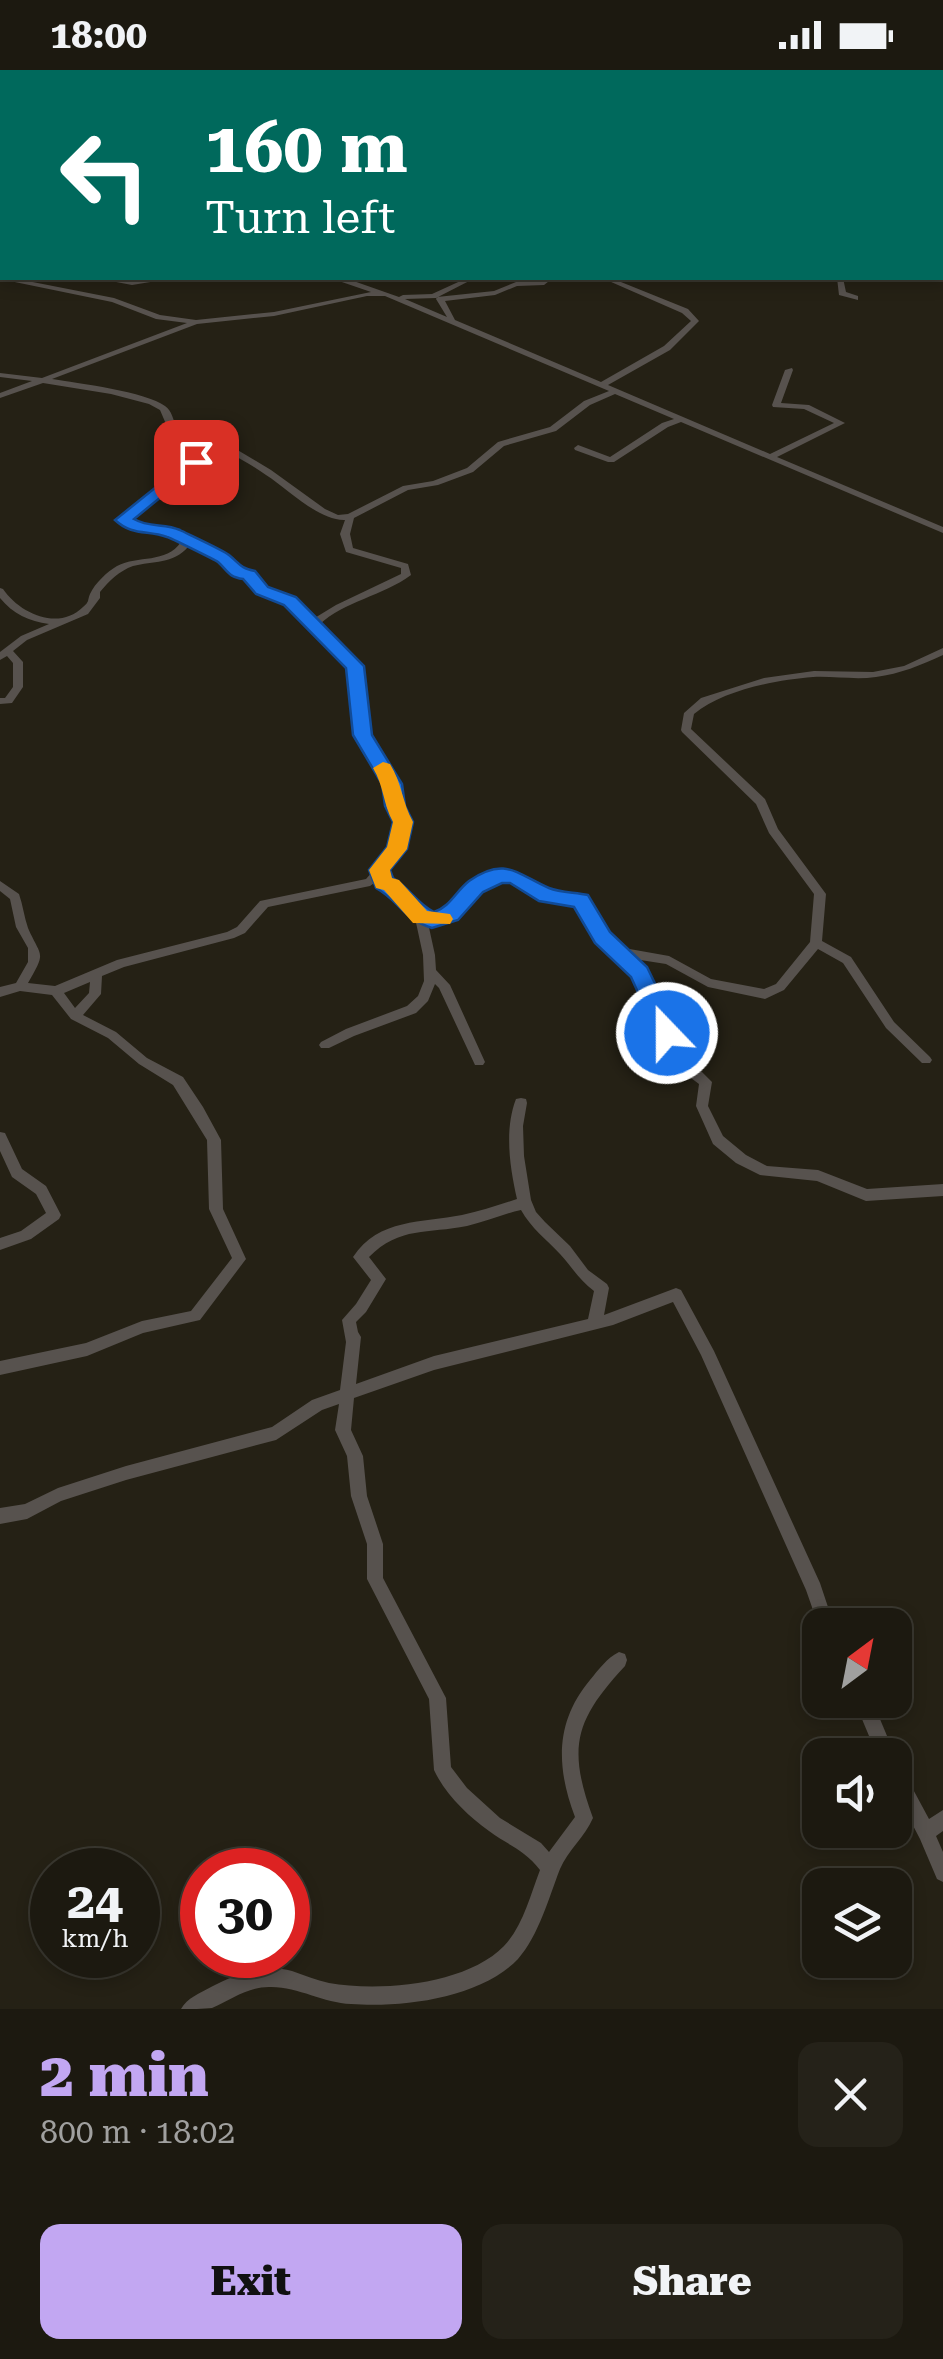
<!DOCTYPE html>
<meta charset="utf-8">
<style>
:root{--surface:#1c1910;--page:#252219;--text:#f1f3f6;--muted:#a0a09f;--line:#3a3830;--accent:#c2a7f2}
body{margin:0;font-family:"Roboto Serif",serif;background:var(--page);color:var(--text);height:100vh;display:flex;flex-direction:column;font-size:38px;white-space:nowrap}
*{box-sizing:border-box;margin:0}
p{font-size:32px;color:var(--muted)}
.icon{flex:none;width:55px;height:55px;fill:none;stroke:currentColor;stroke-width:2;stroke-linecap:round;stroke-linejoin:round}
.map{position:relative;height:1939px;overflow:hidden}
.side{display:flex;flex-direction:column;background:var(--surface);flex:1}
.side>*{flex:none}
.hud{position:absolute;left:0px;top:0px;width:945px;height:210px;box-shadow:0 5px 15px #0003,0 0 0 2px var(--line);background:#00695c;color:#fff;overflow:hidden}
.needle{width:65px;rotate:32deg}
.controls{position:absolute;left:802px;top:1538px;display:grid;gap:20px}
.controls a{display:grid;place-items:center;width:110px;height:110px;border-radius:20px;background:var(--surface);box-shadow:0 5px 15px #0003,0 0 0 2px var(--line);font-size:50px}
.speed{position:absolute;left:30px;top:1778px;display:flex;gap:20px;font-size:50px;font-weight:700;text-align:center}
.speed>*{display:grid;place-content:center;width:130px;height:130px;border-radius:50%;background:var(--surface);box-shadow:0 5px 15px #0003,0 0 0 2px var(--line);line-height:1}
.speed small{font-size:25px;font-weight:400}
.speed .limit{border:15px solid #d22;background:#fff;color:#111}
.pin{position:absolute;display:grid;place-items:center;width:85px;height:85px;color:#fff;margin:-42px;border-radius:20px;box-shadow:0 5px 15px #0006}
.me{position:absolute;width:110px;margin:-55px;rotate:338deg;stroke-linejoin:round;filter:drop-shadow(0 0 8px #0008)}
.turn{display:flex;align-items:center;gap:35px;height:210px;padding:0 40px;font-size:45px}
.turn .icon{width:130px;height:130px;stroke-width:2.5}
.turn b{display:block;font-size:70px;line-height:85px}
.round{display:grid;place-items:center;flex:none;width:105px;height:105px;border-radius:20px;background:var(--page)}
.headline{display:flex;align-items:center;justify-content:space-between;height:170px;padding:0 40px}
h1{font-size:60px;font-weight:800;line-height:75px;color:var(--accent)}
.cta{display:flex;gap:20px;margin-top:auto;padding:20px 40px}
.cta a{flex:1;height:115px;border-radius:20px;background:var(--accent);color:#111;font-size:40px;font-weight:800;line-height:115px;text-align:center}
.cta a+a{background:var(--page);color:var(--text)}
.status{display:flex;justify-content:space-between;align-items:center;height:70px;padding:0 50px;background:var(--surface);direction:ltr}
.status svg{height:28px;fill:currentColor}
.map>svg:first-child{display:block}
.water{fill:#0c5f72}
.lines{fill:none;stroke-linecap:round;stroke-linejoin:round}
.street{fill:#57524e;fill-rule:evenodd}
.route{fill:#1a73e8;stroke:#114b97;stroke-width:2.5}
.slow{fill:#f59e0b}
</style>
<div class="status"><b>18:00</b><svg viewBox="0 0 49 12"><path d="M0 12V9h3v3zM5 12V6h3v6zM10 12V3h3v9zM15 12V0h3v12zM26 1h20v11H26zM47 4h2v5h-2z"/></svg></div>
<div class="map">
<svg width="943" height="1939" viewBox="0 0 943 1939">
<rect width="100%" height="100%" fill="#252115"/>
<polygon class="water" points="55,0 861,0 48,2"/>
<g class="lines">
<g class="street">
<rect x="942" y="98" width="1" height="4"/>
<rect x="942" y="196" width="1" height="5"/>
<path d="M 2,206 L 114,228 L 160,245 L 196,250 L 274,242 L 371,222 L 336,210 L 336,208 L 345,208 L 399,227 L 403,225 L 432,224 L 467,208 L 475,208 L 436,228 L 405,229 L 447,247 L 436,229 L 437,227 L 494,221 L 516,212 L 539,211 L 546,208 L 553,208 L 544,215 L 517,216 L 495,225 L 445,231 L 455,250 L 601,312 L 664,276 L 691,251 L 682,243 L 602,208 L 611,208 L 688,239 L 699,251 L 670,280 L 608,315 L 770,384 L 834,353 L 804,339 L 773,337 L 772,335 L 785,300 L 792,298 L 793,300 L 781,333 L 809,335 L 845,353 L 777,387 L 943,457 L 943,463 L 681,352 L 668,357 L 614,392 L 608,392 L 575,380 L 574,378 L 578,375 L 610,387 L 662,353 L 674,349 L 615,324 L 590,335 L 556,361 L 504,376 L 473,402 L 438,415 L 408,420 L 354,448 L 350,464 L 353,478 L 408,494 L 411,505 C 383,526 344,531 319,555 L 360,597 L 367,665 L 397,714 L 400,736 L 409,751 L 400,784 L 386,801 L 388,810 C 408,820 416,845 440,845 L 471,814 L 499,802 L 518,803 L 549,822 L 585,828 L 606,864 L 624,878 L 669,886 L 711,909 L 764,919 L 776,914 L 810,872 L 814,824 L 769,763 L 756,734 L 682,662 L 681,660 L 684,643 L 701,628 L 764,608 L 814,601 L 873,602 L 904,596 L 943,578 L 943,585 C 921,595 900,604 876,607 C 855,610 834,606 813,607 C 775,610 723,620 694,644 L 691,659 L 765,729 L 778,759 L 826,824 L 822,871 L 851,887 L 894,952 L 930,987 L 932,990 L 930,993 L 922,993 L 886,958 L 843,893 L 818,879 L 784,920 L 765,929 L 708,917 L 666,894 L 634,889 L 646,902 L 672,960 L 698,991 L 702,1002 L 712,1012 L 708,1036 L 723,1066 L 746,1085 L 767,1096 L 818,1100 L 867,1119 L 943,1114 L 943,1126 L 866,1131 L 817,1111 L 760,1105 L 736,1093 L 713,1074 L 696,1036 L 699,1014 L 691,1008 L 688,996 L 663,966 L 635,904 L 617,885 L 598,870 L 577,835 L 542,829 L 512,810 L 500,810 L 479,820 L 447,852 L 428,853 L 435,885 L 436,900 L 450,915 L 485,992 L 483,995 L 475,995 L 439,918 L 435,914 L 428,931 L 416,943 L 354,966 L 329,978 L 321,978 L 319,975 L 321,972 L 346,959 L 407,936 L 418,926 L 424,911 L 423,885 L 415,848 L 395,825 L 379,815 L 377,811 L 370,816 L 268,837 L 245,863 L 234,868 L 124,897 L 102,906 L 101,924 L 83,945 L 116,962 L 147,988 L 183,1007 L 203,1037 L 221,1070 L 223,1139 L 246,1189 L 200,1250 L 143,1263 L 87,1286 L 0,1305 L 0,1291 L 86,1273 L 142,1251 L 191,1241 L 232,1188 L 209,1139 L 207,1070 L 173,1015 L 139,994 L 108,968 L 71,949 L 52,925 L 20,921 L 0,927 L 0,917 L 16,913 L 28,892 L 28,878 L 16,857 L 10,829 L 0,821 L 0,811 L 19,824 C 23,835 24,847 28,858 C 41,888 47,880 28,913 L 55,916 L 117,890 L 227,862 L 237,857 L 260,831 L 366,809 L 389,783 L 397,751 L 390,736 L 387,714 L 357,665 L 350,598 L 287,533 L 259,522 L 246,507 L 232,505 L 219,488 L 188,477 C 173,494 153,491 133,496 C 119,501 109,511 100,522 L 100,528 L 88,544 L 27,570 L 13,581 L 23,592 L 23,617 L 12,633 L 0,634 L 0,628 L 5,628 L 13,617 L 13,593 L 7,586 L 0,590 L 0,582 L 21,566 L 49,554 C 29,551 13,544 0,528 L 0,518 L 3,519 C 20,544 59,561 83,537 C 90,531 87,531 90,524 C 95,513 107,502 117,496 C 138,485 166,494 181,472 L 171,465 L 137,462 L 120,452 L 120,448 L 151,427 L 187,393 L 224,380 L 213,373 L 169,361 L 160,340 L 149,334 L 111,324 L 43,313 L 0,328 L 0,323 L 32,311 L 0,307 L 0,303 L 42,308 L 187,253 L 156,249 L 112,232 L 5,210 L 2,210 ZM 367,226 L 385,226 L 609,321 L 584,331 L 550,357 L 498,372 L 467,398 L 433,411 L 403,416 L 348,444 L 338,445 L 325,439 L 271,400 L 219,369 L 176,357 C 173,349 172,341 165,336 C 147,322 77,313 52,309 L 197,254 L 274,246 ZM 230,383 C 242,390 255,397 266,405 C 288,419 319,451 345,450 L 340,464 L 346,482 L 401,498 L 401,504 L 336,535 L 313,549 L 293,529 L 265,518 L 252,502 L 238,500 L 225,484 L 192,472 L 176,460 L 142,457 L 129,450 L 157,431 L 193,397 ZM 90,912 L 89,923 L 75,938 L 64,923 Z"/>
<path d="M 95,208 C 107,207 119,210 131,211 C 145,211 160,207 175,208 L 132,215 Z"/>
<polygon points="837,208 843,208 846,222 858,226 858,230 839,225"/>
<path d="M 521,1028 L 526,1029 L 527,1033 L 523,1056 L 524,1086 L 531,1130 L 536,1142 L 545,1152 L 570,1176 L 588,1200 L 607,1214 L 609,1218 L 604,1245 L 676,1218 L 681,1220 L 714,1281 L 820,1513 L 834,1555 L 820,1555 L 820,1560 L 806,1520 L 701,1285 L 673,1232 L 613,1255 L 434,1300 L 354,1328 L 351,1360 L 363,1386 L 367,1426 L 383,1474 L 383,1508 L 446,1628 L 451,1697 L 467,1718 L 500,1748 L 541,1773 L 549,1782 L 575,1747 C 556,1697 555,1652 590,1610 C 599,1599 607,1588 619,1582 L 625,1584 L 627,1590 L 625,1596 C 575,1650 567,1677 593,1748 C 585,1767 568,1780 560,1799 C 549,1827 539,1865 518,1889 C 481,1928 402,1938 351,1934 C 323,1933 297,1916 269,1917 C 247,1917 231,1930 212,1938 C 203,1939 191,1939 181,1939 C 187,1928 200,1923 211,1917 C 237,1904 263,1893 292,1901 C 304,1905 316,1910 329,1913 C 379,1922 466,1915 504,1876 C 523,1856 530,1826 540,1800 C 524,1779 509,1776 489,1761 C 468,1746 445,1724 434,1700 L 429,1629 L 367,1509 L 367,1474 L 351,1426 L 347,1386 L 335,1360 L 339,1334 L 322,1340 L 276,1370 L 126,1410 L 61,1431 L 27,1449 L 0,1454 L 0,1438 L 25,1434 L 58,1418 L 126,1396 L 272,1357 L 312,1330 L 340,1320 L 346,1272 L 342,1250 L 356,1234 L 371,1210 L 353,1187 C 379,1148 422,1153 462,1145 C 481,1141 499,1135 517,1129 C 510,1098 504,1060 516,1029 ZM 521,1140 C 531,1158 546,1169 560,1184 C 572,1197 579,1210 594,1221 L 588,1249 L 434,1286 L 356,1314 L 361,1267 L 358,1262 L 356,1252 L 366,1242 L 386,1209 L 369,1187 C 400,1156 428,1164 467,1156 C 485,1152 503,1144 521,1140 Z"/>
<polygon points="0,1062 5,1063 22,1099 46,1116 61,1145 59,1149 31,1169 0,1180 0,1168 21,1161 46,1143 36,1124 12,1107 0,1081"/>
<polygon points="854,1630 872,1630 895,1685 877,1685"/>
<polygon points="895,1694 901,1697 929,1749 943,1740 943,1761 936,1766 943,1782 943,1812 937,1809 920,1769 895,1721"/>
</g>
</g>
<path class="route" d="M 191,389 L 204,392 L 134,449 C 149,458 165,453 180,460 C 188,464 225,481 229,485 C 240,494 240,498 255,501 L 268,517 L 296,527 L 364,596 L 372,665 L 402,714 L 405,736 L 413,752 L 407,779 L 390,800 L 393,808 C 410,818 416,833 434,842 C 450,837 456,821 469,811 C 505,786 517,804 549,818 C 561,823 576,822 588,825 L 610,862 L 647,897 L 679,963 L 675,969 L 659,969 L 631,907 L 595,873 L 574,837 L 539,831 L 510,813 L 502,813 L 483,822 L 458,850 L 432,858 C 401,848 401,832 376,818 L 369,800 L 387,777 L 393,752 L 385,736 L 382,714 L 353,665 L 346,598 L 284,535 L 256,524 L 243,509 C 228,507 228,501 218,492 C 215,490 171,468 167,467 C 147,460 132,466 115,450 Z"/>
<path class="slow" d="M 383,692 L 390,694 C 402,713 402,732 413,752 L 407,779 L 390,800 L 392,808 L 399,810 L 427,841 L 450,844 L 453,849 L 450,854 L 413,853 L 384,820 L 376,818 L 369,800 L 387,777 L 393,752 C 383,734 384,716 373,698 Z"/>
</svg>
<div class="controls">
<a><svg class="needle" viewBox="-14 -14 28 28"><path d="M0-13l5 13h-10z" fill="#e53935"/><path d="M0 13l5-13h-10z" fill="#a0a09f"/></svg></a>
<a><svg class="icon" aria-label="sound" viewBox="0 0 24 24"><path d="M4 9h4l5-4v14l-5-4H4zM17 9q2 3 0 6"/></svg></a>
<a><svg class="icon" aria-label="layers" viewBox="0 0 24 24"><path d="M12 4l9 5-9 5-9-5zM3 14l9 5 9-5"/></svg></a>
</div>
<div class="speed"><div>24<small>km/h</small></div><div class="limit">30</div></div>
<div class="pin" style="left:196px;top:392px;background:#d93025"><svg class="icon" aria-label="arrive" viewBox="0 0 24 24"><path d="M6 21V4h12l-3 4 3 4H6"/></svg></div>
<svg class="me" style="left:667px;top:963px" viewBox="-20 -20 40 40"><circle r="17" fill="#1a73e8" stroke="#fff" stroke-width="3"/><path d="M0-11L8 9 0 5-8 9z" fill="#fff"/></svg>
<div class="hud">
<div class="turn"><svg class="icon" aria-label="left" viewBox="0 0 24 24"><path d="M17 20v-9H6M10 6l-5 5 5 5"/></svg><div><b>160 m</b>Turn left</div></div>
</div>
</div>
<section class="side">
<div class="headline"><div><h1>2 min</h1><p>800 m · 18:02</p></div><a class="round"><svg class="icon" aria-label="close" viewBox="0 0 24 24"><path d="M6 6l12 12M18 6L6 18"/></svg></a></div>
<div class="cta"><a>Exit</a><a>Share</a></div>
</section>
